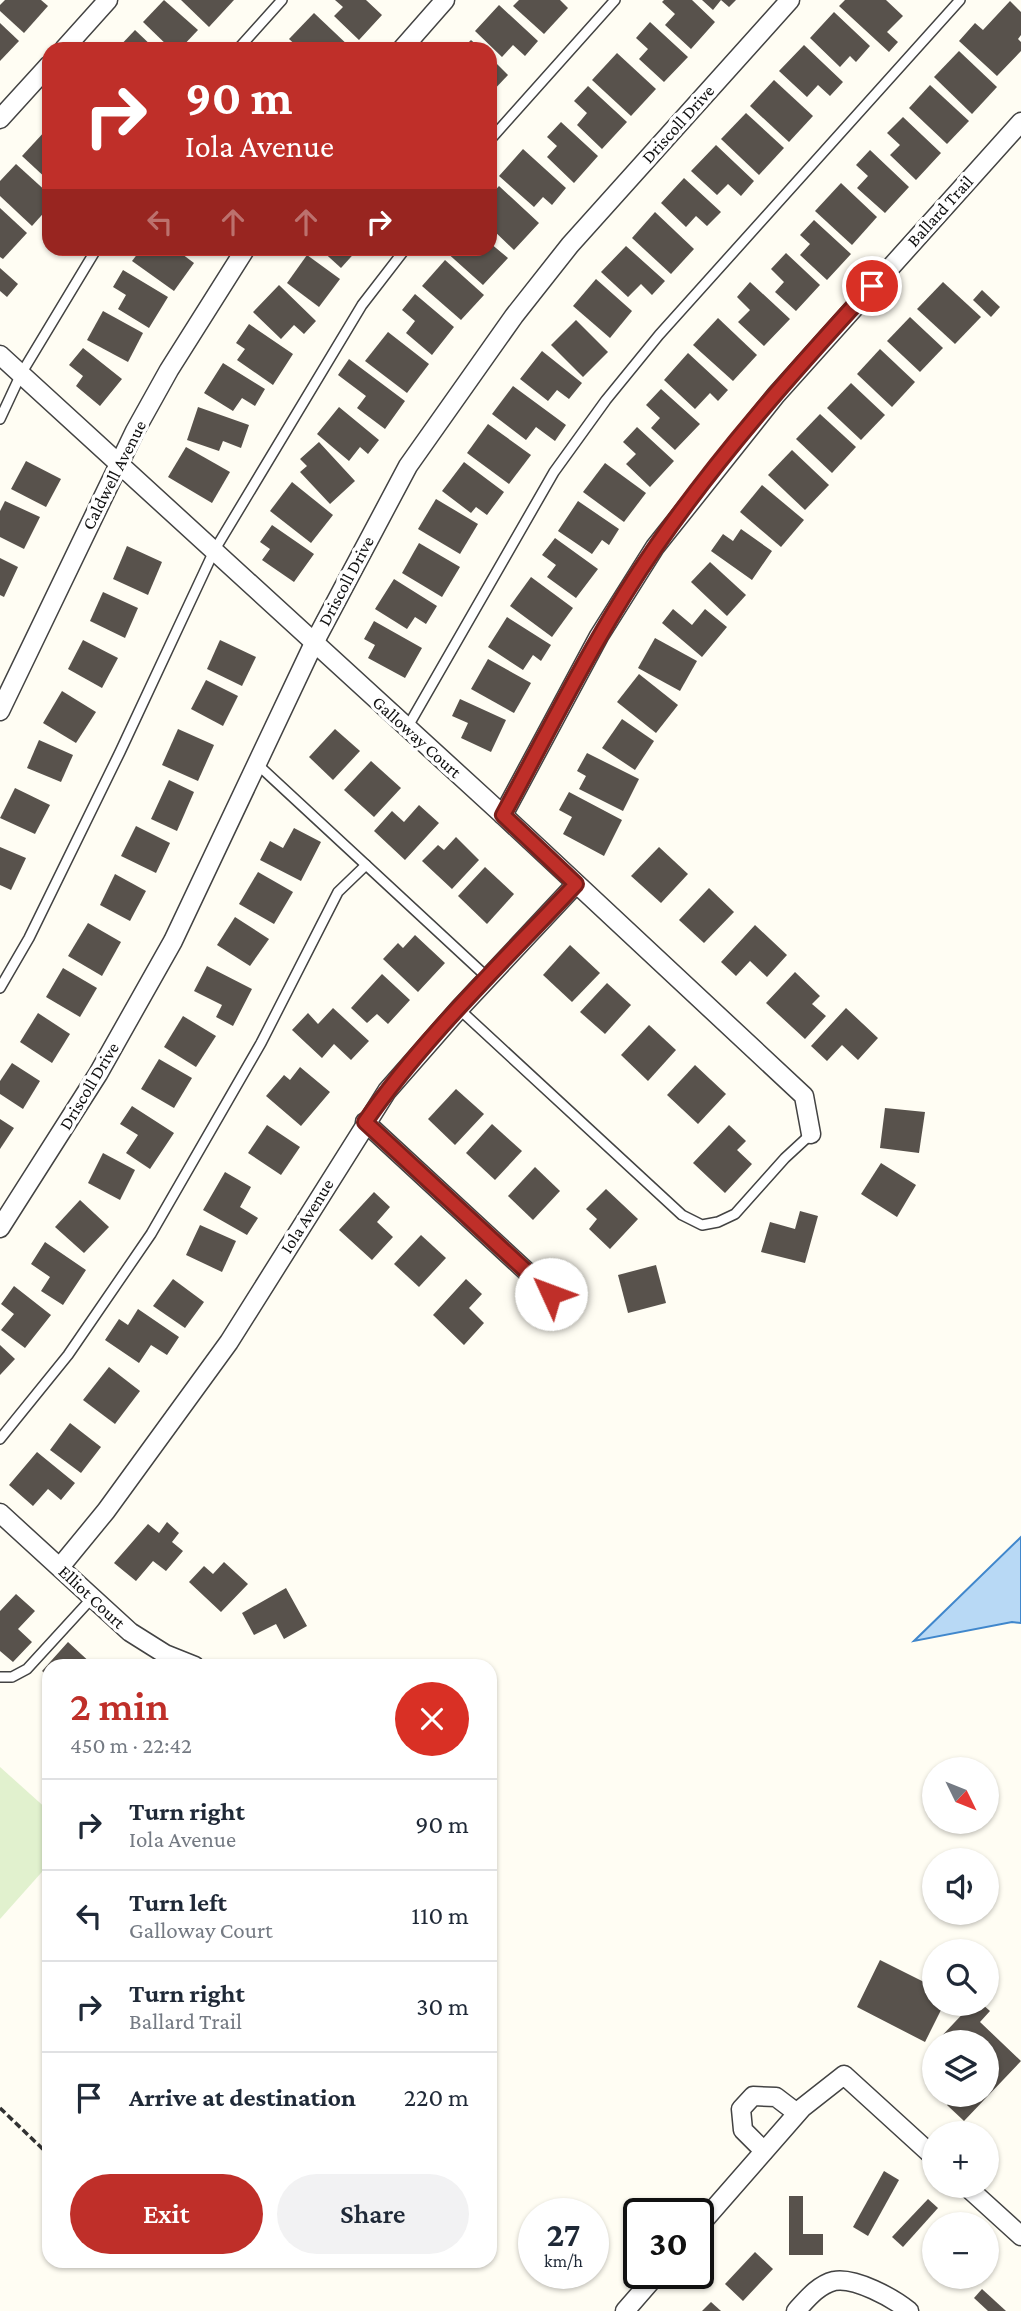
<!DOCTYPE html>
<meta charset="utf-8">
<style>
:root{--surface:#fff;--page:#f2f2f3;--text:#1f2937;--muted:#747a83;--line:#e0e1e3;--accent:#bf2f29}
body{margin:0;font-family:"Crimson Pro",serif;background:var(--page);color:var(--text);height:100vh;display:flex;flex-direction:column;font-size:26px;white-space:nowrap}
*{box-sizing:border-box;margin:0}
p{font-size:23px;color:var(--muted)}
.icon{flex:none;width:38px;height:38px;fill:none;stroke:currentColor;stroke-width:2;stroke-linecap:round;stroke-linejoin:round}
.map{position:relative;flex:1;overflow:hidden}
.panel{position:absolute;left:42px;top:1659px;width:455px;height:609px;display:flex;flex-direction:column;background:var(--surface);border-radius:21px;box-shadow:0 2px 5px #0004}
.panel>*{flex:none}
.hud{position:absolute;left:42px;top:42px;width:455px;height:214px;border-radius:21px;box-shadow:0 2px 5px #0004;background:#bf2f29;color:#fff;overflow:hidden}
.needle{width:46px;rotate:133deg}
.tools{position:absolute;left:922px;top:1757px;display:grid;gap:14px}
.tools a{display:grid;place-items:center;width:77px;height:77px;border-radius:50%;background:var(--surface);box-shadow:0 2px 5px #0004;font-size:35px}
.speed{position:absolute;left:518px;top:2198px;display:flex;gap:14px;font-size:35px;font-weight:700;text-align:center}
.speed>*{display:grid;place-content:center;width:91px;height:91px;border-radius:50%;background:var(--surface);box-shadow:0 2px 5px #0004;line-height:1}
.speed small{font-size:18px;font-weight:400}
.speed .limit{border:4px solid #111;border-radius:10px;background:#fff;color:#111}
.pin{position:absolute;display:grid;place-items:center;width:60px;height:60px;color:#fff;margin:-30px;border:4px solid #fff;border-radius:50%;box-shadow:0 2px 7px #0007}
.me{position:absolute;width:77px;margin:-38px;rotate:313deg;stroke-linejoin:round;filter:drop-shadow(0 0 5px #0008)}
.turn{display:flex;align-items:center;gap:24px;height:147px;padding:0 28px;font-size:32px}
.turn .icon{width:91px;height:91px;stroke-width:2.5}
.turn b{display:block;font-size:49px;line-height:60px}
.lanes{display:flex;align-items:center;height:66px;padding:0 28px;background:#0003;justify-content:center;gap:35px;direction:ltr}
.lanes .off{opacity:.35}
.round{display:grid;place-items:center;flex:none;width:74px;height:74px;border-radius:37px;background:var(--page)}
.head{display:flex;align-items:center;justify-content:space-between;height:119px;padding:0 28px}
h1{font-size:42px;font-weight:600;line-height:52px;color:var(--accent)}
.cta{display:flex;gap:14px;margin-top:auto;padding:14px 28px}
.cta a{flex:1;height:80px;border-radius:42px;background:var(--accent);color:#fff;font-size:28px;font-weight:600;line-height:80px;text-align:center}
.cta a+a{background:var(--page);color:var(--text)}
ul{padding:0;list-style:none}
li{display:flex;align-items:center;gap:21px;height:91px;padding:0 28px;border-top:2px solid var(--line)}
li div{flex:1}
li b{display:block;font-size:26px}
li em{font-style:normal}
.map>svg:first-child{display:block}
.pitch{fill:#e1f1ce}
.water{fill:#b8d9f5;stroke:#4087cc;stroke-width:2}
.building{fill:#58524c}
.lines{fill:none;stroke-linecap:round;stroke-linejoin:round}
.service-casing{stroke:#434343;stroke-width:12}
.minor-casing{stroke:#434343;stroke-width:21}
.path{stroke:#323232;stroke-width:3.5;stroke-dasharray:7 3.5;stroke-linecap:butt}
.service{stroke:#fff;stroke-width:9}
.minor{stroke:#fff;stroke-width:18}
.route-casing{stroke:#7c1f1b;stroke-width:18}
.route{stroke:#bf2f29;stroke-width:12}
.labels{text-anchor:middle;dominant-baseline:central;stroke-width:7;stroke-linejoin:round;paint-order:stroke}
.street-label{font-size:18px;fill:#101010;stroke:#fff}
</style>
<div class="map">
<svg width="1021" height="2311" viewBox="0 0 1021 2311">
<rect width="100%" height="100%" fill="#fffdf3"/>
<polygon class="pitch" points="0,1767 49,1811 49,1864 0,1919"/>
<polygon class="water" points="1021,1537 1021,1623 1012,1622 914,1641"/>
<g class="building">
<polygon points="5,0 41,0 48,6 24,33 0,11 0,5"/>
<polygon points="164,0 198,30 180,49 171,49 143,22"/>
<polygon points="181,0 234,0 209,27"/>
<polygon points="335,0 366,0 382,15 359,40 334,16 343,7"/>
<polygon points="519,0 560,0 568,8 544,34 513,6"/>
<polygon points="664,0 692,0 715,22 691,49 665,25 675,14 662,2"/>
<polygon points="702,0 736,0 729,7 721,0 713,10"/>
<polygon points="845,0 886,0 903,16 887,32 898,42 889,52 839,6"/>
<polygon points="1010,1 1021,12 1021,35 1018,39 1021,42 1021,51 997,76 959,41 975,23 983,30"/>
<polygon points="499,5 538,41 525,56 513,45 502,57 475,31"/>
<polygon points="834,12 870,46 856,62 850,56 840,67 810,38"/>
<polygon points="314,13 352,49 300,49 289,39"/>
<polygon points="650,22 688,57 664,82 639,59 648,49 636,38"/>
<polygon points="0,23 19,41 0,61"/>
<polygon points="135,30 155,49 117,49"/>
<polygon points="471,40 481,49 462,49"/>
<polygon points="804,45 843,82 830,96 818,85 807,97 779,71"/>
<polygon points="959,51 997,87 972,114 934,77"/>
<polygon points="617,53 656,89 631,116 592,80"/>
<polygon points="490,57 508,75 490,94"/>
<polygon points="774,80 813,116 789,142 750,106"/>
<polygon points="930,85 969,121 947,144 909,108"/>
<polygon points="588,86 627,122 602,149 577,125 587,113 574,101"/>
<polygon points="746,113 784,148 759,175 721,139"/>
<polygon points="903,117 941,153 916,180 890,155 900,145 887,133"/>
<polygon points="561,122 598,156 574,183 547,157 557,146 547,137"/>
<polygon points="46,130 49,132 49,181 22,156"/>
<polygon points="716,145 754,181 741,196 728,184 717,195 691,171"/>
<polygon points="523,149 566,188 552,205 543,197 534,207 499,176"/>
<polygon points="870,150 909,187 885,213 857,188 868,176 856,165"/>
<polygon points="16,164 49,194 49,207 32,226 0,196 0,181"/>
<polygon points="684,178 721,212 707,226 696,216 686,227 661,203"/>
<polygon points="841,183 877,217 852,245 815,211"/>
<polygon points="499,186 539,223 514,250 490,227 490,222 497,214 490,207 490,196"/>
<polygon points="0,208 27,233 3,259 0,257"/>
<polygon points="655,212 694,249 671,274 632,238"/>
<polygon points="814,220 851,254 827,280 800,255 810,244 800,235"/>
<polygon points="490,243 508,258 483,285 445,251 447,248 490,248"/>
<polygon points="626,246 665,281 652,295 641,284 628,297 601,272"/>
<polygon points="142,248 174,248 194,263 174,291 132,261"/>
<polygon points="319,248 359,248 341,268"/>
<polygon points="786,253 820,285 796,311 775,292 784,282 771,269"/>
<polygon points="307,255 340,279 319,307 287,283"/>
<polygon points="445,260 484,295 461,320 422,286"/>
<polygon points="0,268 18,284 7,297 0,291"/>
<polygon points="123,270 168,297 149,328 118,309 126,295 113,287"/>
<polygon points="596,279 632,311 610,338 573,306"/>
<polygon points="750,282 790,319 764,346 738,322 750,310 737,297"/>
<polygon points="943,282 981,317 955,344 917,309"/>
<polygon points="279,285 316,321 304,334 294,325 281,339 253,312"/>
<polygon points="982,290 1000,307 991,317 973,300"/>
<polygon points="415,294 454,327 432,355 406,333 415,321 402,310"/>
<polygon points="103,311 143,333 128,362 87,340"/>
<polygon points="910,317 943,348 920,372 887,341"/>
<polygon points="718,318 757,355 733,381 693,345"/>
<polygon points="576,320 608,352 583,377 551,345"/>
<polygon points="249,324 293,354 273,385 237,360 245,349 236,343"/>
<polygon points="388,332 429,364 407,393 365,361"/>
<polygon points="83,348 122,379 100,406 76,386 83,376 69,365"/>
<polygon points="880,349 915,382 892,407 857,374"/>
<polygon points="542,351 582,383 569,399 557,390 548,401 520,379"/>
<polygon points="688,353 728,390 718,401 710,393 695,409 664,380"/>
<polygon points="349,359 405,401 385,429 357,408 366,396 338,375"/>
<polygon points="223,363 265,389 255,406 242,398 233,411 204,393"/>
<polygon points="851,383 885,415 861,440 827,408"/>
<polygon points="513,386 566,425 555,441 536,427 526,440 492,414"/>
<polygon points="661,389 700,424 675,450 651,428 660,418 646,405"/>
<polygon points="198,407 249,425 241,448 223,441 219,451 187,440"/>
<polygon points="339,407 379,440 368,454 360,447 349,461 317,434"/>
<polygon points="820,414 856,447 832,473 796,439"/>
<polygon points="488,424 531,455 509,484 467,453"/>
<polygon points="637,427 674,461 650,487 626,464 636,454 623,442"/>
<polygon points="319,442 355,481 330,504 300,472 307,466 300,459"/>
<polygon points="186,447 230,472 212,503 168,477"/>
<polygon points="792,450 829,485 805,510 768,475"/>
<polygon points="26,461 61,479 46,507 11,489"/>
<polygon points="464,462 504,492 487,515 476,507 471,513 442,491"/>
<polygon points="605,463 646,493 624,522 583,492"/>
<polygon points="292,482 333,515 311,543 270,511"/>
<polygon points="762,485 804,520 781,547 740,512"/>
<polygon points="436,499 478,524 460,554 418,529"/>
<polygon points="5,501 40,517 24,549 0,537 0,511"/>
<polygon points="578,501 619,529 609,545 602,540 592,554 558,531"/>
<polygon points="272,525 314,554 294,582 262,560 270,549 260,542"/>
<polygon points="741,529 772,551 752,580 711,551 723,534 733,541"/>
<polygon points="555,538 598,569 576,598 547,577 556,565 542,555"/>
<polygon points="419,543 460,567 442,597 402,573"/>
<polygon points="127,546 162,562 148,595 113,579"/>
<polygon points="0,558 18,567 4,597 0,595"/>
<polygon points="710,562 746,595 727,616 691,582"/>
<polygon points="531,577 573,608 552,637 510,606"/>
<polygon points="394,579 437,606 426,624 415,617 407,629 375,609"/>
<polygon points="103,592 138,608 125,638 90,621"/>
<polygon points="673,609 692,625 705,609 727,627 702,657 662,623"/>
<polygon points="507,617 551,645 541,661 533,655 523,670 488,647"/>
<polygon points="374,621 422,648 405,678 368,658 375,645 364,639"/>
<polygon points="655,638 697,661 680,691 638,668"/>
<polygon points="83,640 118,658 102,688 68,669"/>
<polygon points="220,640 256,657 242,686 207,669"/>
<polygon points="488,659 531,683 514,713 471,689"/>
<polygon points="639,674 678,705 656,733 617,702"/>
<polygon points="206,680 238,696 223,726 191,709"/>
<polygon points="62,691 96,712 76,743 43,723"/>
<polygon points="460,699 506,720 491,752 461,738 468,723 452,716"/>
<polygon points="622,719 654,741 635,770 602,748"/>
<polygon points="178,729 214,745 198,781 162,765"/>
<polygon points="335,729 360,751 333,780 309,757"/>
<polygon points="39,740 73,755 61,782 27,768"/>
<polygon points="587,753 639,779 623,811 579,789 586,776 577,771"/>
<polygon points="371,761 401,788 374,817 344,790"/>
<polygon points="169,780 194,792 177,831 151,819"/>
<polygon points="15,788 50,805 35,834 0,818"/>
<polygon points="569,792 622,820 604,856 563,834 572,817 559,810"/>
<polygon points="419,805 439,823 405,860 374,831 392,811 404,822"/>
<polygon points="136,826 170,843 156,873 121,856"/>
<polygon points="294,828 321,842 301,881 260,860 270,841 283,848"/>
<polygon points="456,837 479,860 452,889 422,861 438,845 444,850"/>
<polygon points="0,847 26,858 11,890 0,885"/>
<polygon points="659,847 688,874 661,903 631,876"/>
<polygon points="485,867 514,894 487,924 458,896"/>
<polygon points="258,872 293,892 274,924 239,904"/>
<polygon points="115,874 146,891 130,921 100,905"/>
<polygon points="709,888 734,912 704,943 679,920"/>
<polygon points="235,917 269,939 250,966 217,945"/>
<polygon points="88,923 121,942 102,976 68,956"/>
<polygon points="755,925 787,955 767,977 750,961 736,976 721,962"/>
<polygon points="415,935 445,963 418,992 383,959 398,943 403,948"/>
<polygon points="570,945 600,973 572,1002 543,975"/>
<polygon points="207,966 252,989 233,1026 216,1017 222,1005 194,991"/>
<polygon points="63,968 97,988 80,1017 46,997"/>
<polygon points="795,972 820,996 812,1004 826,1016 805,1039 766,1003"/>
<polygon points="382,974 410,1000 388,1024 377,1014 367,1023 351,1008"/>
<polygon points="607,983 631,1005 605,1034 580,1012"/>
<polygon points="333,1008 369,1041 351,1060 334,1044 322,1058 292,1030 308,1013 318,1024"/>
<polygon points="846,1008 878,1038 858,1060 842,1045 827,1061 811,1046"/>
<polygon points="38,1013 70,1034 52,1063 20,1042"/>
<polygon points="183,1016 216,1036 196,1067 164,1047"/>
<polygon points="649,1025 676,1050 648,1081 621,1055"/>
<polygon points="159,1059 192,1078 174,1108 141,1089"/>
<polygon points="12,1063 40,1081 23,1109 0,1094 0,1081"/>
<polygon points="695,1065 726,1094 698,1124 667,1095"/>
<polygon points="300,1067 330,1092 301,1126 266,1096 284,1075 290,1080"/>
<polygon points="456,1089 484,1114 455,1145 428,1119"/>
<polygon points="132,1106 174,1133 150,1169 126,1153 138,1135 120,1124"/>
<polygon points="885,1108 925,1112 919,1153 880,1148"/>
<polygon points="0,1119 14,1128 0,1149"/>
<polygon points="492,1124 522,1151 495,1180 466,1153"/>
<polygon points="267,1125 300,1147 281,1175 248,1153"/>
<polygon points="729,1125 746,1141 737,1150 752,1164 725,1193 693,1163"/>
<polygon points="103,1153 135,1170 120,1200 88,1183"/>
<polygon points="881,1163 916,1185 897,1217 861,1194"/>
<polygon points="535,1167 560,1191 533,1220 508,1196"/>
<polygon points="225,1172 251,1187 240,1207 258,1218 247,1235 203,1210"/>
<polygon points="606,1189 638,1219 610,1249 589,1229 597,1219 586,1209"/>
<polygon points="374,1192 390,1207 377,1222 393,1237 372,1260 339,1230"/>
<polygon points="80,1200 109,1227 84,1253 55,1227"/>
<polygon points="800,1211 818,1216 805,1263 761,1252 770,1222 795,1229"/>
<polygon points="200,1225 236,1241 222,1272 186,1255"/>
<polygon points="421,1235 446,1258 419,1287 394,1264"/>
<polygon points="45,1242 86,1270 63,1305 41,1291 50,1277 31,1264"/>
<polygon points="656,1265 666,1303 628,1313 618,1275"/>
<polygon points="173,1279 204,1302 185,1328 153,1306"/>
<polygon points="466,1279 482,1294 469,1308 484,1323 464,1345 433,1315"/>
<polygon points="14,1286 51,1315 25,1348 1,1330 14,1314 1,1304"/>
<polygon points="138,1309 179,1337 167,1355 151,1345 139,1363 105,1340 119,1319 128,1325"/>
<polygon points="0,1345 15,1359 0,1375"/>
<polygon points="109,1367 140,1391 115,1424 83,1400"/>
<polygon points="70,1423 101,1447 81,1473 50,1450"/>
<polygon points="37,1452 75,1483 61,1500 48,1489 33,1506 9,1485"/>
<polygon points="167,1522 179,1533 172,1542 183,1551 166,1571 153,1561 136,1581 114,1563 148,1524 159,1533"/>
<polygon points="224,1562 248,1584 221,1612 189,1582 204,1566 213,1574"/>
<polygon points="286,1588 307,1626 284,1639 276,1624 254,1635 242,1613"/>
<polygon points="16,1594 35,1611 18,1629 32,1642 13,1662 0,1651 0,1611"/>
<polygon points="68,1642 94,1666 49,1666 49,1677 42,1671"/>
<polygon points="880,1960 934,1987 934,2004 944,2004 925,2042 857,2007"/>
<polygon points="972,2004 982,2004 990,2011 980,2022 1021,2061 964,2121 947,2105 956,2095 987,2095 987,2042 936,2042"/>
<polygon points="884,2171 899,2180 868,2236 853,2227"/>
<polygon points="789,2196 803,2196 803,2234 823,2234 823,2255 789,2255"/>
<polygon points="928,2199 938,2208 903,2247 892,2237"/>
<polygon points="755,2252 773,2269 743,2301 725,2284"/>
<polygon points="982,2289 1006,2311 988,2311 974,2298"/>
<polygon points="711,2302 721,2311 702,2311"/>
</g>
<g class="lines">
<defs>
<g id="service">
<polyline points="238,49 282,0"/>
<polyline points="490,140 615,0"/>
<polyline points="0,419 21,374 97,248"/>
<polyline points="407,728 554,472 606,400 659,335 960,0"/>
<polyline points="257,764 488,978"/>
<polyline points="0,988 29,938 120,752 214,551 362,305 406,248"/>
<polyline points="459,1009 682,1215 702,1225 718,1222 735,1214 785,1158 811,1134"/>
<polyline points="0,1439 68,1355 151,1234 261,1043 338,892 366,865"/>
<polyline points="0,1677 12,1677 27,1669 92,1598"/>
</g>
<g id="minor">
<polyline points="64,49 108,0"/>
<polyline points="402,49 445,0"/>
<polyline points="0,119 49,65"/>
<polyline points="0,355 503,815 804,1096 811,1134"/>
<polyline points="0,711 135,431 169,370 246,248"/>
<polyline points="503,815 599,636 655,547 776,395 1021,122"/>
<polyline points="365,1122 551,1294"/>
<polyline points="0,1228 98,1074 173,941 314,643 408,466 514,316 570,245 790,0"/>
<polyline points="0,1513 130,1632 165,1654 195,1666"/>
<polyline points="60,1567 106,1511 229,1342 387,1091 459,1009 576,884"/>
<polyline points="764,2151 743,2130 741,2109 753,2096 776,2097 797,2113"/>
<polyline points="966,2186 1021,2236"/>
<polyline points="698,2227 802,2108 844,2075 934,2157"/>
<polyline points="625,2311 658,2273"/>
<path d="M 796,2311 C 807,2299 818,2285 834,2281 C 855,2277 893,2298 909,2311"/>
</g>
</defs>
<use href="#service" class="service-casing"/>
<use href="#minor" class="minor-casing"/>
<polyline class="path" points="0,2108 49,2155"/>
<use href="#service" class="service"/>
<use href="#minor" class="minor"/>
</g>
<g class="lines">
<defs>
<path id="route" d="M 551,1294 L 365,1122 C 423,1038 506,959 576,884 L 503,815 C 552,725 597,632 655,548 C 719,455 796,369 872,286"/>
</defs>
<use href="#route" class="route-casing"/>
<use href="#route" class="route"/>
</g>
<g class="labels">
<g class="street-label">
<text transform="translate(678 124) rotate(-48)">Driscoll Drive</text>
<text transform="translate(940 211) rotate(-48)">Ballard Trail</text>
<text transform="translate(114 475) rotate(-63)">Caldwell Avenue</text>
<text transform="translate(346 581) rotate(-62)">Driscoll Drive</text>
<text transform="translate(417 737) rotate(42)">Galloway Court</text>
<text transform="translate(89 1086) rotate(-59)">Driscoll Drive</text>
<text transform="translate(307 1216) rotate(-58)">Iola Avenue</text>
<text transform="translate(92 1597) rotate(43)">Elliot Court</text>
</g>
</g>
</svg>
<div class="tools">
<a><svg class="needle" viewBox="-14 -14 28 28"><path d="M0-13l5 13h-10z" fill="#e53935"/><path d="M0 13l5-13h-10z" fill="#747a83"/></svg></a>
<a><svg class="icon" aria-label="sound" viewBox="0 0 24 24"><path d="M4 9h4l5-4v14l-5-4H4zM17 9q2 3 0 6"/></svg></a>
<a><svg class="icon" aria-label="search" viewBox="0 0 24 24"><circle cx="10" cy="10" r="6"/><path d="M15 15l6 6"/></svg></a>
<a><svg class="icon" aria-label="layers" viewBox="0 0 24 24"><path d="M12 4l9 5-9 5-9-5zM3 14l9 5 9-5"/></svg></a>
<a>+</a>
<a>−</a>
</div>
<div class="speed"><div>27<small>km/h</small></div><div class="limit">30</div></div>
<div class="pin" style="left:872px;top:286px;background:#d93025"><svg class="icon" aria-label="arrive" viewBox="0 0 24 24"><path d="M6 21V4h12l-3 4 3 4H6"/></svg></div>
<svg class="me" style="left:551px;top:1294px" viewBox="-20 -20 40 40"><circle r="19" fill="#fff"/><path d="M0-13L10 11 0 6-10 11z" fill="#bf2f29"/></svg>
<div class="hud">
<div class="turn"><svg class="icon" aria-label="right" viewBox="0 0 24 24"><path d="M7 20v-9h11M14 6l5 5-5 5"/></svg><div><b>90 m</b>Iola Avenue</div></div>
<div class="lanes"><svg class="icon off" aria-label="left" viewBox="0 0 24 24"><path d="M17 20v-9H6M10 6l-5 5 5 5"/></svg><svg class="icon off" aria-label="ahead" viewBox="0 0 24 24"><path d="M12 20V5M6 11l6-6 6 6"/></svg><svg class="icon off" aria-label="ahead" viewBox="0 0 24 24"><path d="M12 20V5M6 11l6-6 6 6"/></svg><svg class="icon" aria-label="right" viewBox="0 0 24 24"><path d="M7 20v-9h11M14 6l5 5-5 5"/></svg></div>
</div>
<section class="panel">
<div class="head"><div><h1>2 min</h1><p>450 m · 22:42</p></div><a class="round" style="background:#d93025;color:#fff"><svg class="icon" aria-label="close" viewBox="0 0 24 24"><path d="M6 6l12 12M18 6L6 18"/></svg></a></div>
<ul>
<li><svg class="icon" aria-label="right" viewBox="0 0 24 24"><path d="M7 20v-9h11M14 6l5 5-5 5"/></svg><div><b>Turn right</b><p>Iola Avenue</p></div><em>90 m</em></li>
<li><svg class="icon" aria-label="left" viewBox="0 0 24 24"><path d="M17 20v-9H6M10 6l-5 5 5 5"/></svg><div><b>Turn left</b><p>Galloway Court</p></div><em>110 m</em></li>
<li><svg class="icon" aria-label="right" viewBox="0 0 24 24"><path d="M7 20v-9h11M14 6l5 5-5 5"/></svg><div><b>Turn right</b><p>Ballard Trail</p></div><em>30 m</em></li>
<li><svg class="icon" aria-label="arrive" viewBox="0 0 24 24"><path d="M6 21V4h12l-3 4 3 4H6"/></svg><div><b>Arrive at destination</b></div><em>220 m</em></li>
</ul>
<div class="cta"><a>Exit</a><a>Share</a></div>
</section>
</div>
